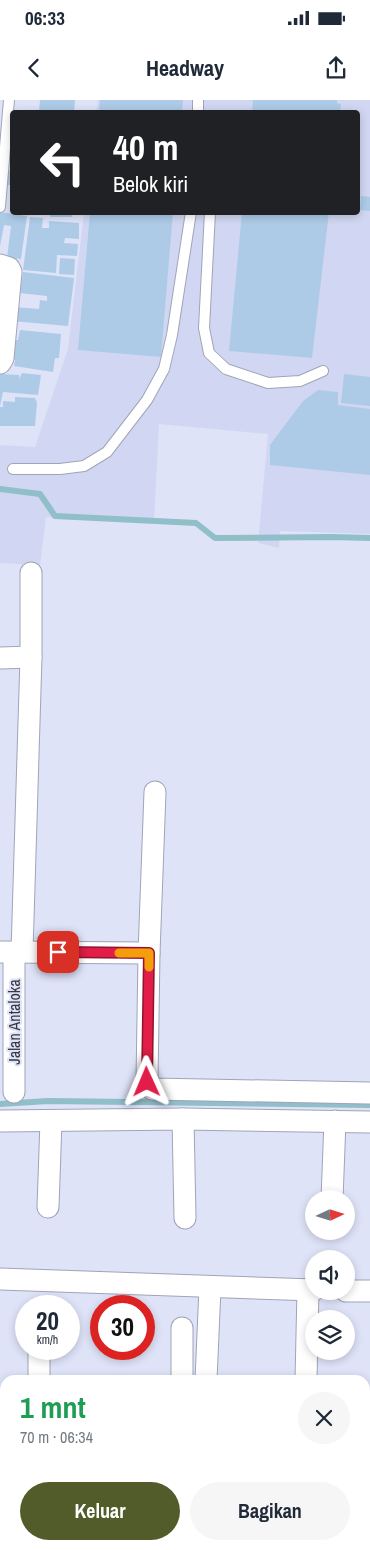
<!DOCTYPE html>
<html lang="id">
<meta charset="utf-8">
<style>
:root{--surface:#fff;--page:#f6f6f7;--text:#1f2937;--muted:#747a83;--accent:#525c2b}
body{margin:0;font-family:"Archivo Narrow",sans-serif;background:var(--page);color:var(--text);height:100vh;display:flex;flex-direction:column;font-size:19px;white-space:nowrap}
*{box-sizing:border-box;margin:0}
p{font-size:16px;color:var(--muted)}
.icon{flex:none;width:28px;height:28px;fill:none;stroke:currentColor;stroke-width:2;stroke-linecap:round;stroke-linejoin:round}
.map{position:relative;flex:1;overflow:hidden}
.details{position:absolute;left:0px;top:1275px;width:370px;height:175px;display:flex;flex-direction:column;background:var(--surface);border-radius:15px 15px 0 0;box-shadow:0 2px 8px #0003}
.details>*{flex:none}
.banner{position:absolute;left:10px;top:10px;width:350px;height:105px;border-radius:5px;box-shadow:0 2px 8px #0003;background:#202124;color:#fff;overflow:hidden}
.needle{width:32px;rotate:86deg}
.fabs{position:absolute;left:305px;top:1090px;display:grid;gap:10px}
.fabs a{display:grid;place-items:center;width:50px;height:50px;border-radius:50%;background:var(--surface);box-shadow:0 2px 8px #0003;font-size:25px}
.speed{position:absolute;left:15px;top:1195px;display:flex;gap:10px;font-size:25px;font-weight:700;text-align:center}
.speed>*{display:grid;place-content:center;width:65px;height:65px;border-radius:50%;background:var(--surface);box-shadow:0 2px 8px #0003;line-height:1}
.speed small{font-size:12px;font-weight:400}
.speed .limit{border:8px solid #d22;background:#fff;color:#111}
.pin{position:absolute;display:grid;place-items:center;width:42px;height:42px;color:#fff;margin:-21px;border-radius:10px;box-shadow:0 2px 8px #0006}
.me{position:absolute;width:55px;margin:-28px;rotate:359deg;stroke-linejoin:round;filter:drop-shadow(0 0 4px #0008)}
.turn{display:flex;align-items:center;gap:18px;height:105px;padding:0 20px;font-size:22px}
.turn .icon{width:65px;height:65px;stroke-width:2.5}
.turn b{display:block;font-size:35px;line-height:42px}
.round{display:grid;place-items:center;flex:none;width:52px;height:52px;border-radius:26px;background:var(--page)}
.summary{display:flex;align-items:center;justify-content:space-between;height:85px;padding:0 20px}
h1{font-size:30px;font-weight:800;line-height:38px;color:#1e9e55}
.button{display:flex;gap:10px;margin-top:auto;padding:10px 20px}
.button a{flex:1;height:58px;border-radius:30px;background:var(--accent);color:#fff;font-size:20px;font-weight:800;line-height:58px;text-align:center}
.button a+a{background:var(--page);color:var(--text)}
.status{display:flex;justify-content:space-between;align-items:center;height:35px;padding:0 25px;background:var(--surface);direction:ltr}
.status svg{height:14px;fill:currentColor}
header{display:flex;justify-content:space-between;align-items:center;height:65px;padding:0 20px;background:var(--surface);font-size:22px;font-weight:800}
.map>svg:first-child{display:block}
.built{fill:#d1d7f2}
.lines{fill:none;stroke-linecap:round;stroke-linejoin:round}
.stream{stroke:#90bec9;stroke-width:6}
.building{fill:#adcbe7}
.lane-casing{stroke:#a0a4b7;stroke-width:12}
.street-casing{stroke:#a0a4b7;stroke-width:23}
.lane{stroke:#fff;stroke-width:10}
.street{stroke:#fff;stroke-width:21}
.route-casing{stroke:#92132f;stroke-width:12}
.route{stroke:#e11d48;stroke-width:9}
.slow{stroke:#f59e0b;stroke-width:9}
.labels{text-anchor:middle;dominant-baseline:central;stroke-width:4;stroke-linejoin:round;paint-order:stroke}
.street-label{font-size:16px;fill:#363840;stroke:#dfe3f8}
</style>
<div class="status"><b>06:33</b><svg viewBox="0 0 49 12"><path d="M0 12V9h3v3zM5 12V6h3v6zM10 12V3h3v9zM15 12V0h3v12zM26 1h20v11H26zM47 4h2v5h-2z"/></svg></div>
<header><svg class="icon" aria-label="back" viewBox="0 0 24 24"><path d="M15 5l-7 7 7 7"/></svg>Headway<svg class="icon" aria-label="share" viewBox="0 0 24 24"><path d="M12 15V3M7 8l5-5 5 5M5 13v7h14v-7"/></svg></header>
<div class="map">
<svg width="370" height="1450" viewBox="0 0 370 1450">
<rect width="100%" height="100%" fill="#dfe3f8"/>
<polygon class="built" points="98,0 370,0 370,434 280,431 279,448 258,443 268,334 159,324 154,423 46,417 40,465 0,463 0,345 35,347 68,249 84,113 358,112 358,12 96,12"/>
<g class="lines">
<g class="stream">
<polyline points="0,389 40,394 55,416 196,423 215,438 332,437 370,438"/>
<polyline points="0,1004 48,1001 370,1005"/>
</g>
</g>
<g class="building">
<polygon points="40,0 75,0 74,12 39,12"/>
<polygon points="100,0 183,0 182,12 99,12"/>
<polygon points="253,0 337,0 337,3 341,4 340,12 252,12"/>
<rect x="7" y="71" width="5" height="14"/>
<polygon points="361,96 370,97 370,111 360,110"/>
<polygon points="0,112 27,116 21,159 7,158 11,126 4,125 0,146"/>
<rect x="50" y="112" width="22" height="5"/>
<polygon points="90,112 173,112 161,257 78,250"/>
<polygon points="242,112 329,112 312,258 229,251"/>
<polygon points="30,117 43,118 42,128 49,128 49,121 79,123 79,139 65,138 64,143 78,144 77,156 57,155 56,173 23,170"/>
<polygon points="60,158 75,159 74,175 59,174"/>
<polygon points="23,172 74,178 68,226 12,221 14,207 39,209 40,200 47,201 47,196 20,193"/>
<polygon points="20,230 61,234 59,258 55,258 53,272 14,266 15,260 6,258 8,240 18,240"/>
<polygon points="22,273 41,275 38,295 3,292 0,306 0,274 19,275 19,279"/>
<polygon points="344,274 370,277 370,306 341,303"/>
<polygon points="318,290 338,292 338,305 370,309 370,375 270,365 270,345 303,301"/>
<polygon points="15,297 35,298 37,303 35,326 0,326 0,307 3,307 3,301 15,302"/>
</g>
<g class="lines">
<defs>
<g id="lane">
<polyline points="198,12 198,0"/>
<polyline points="0,107 9,0"/>
<polyline points="210,112 204,228 209,253 226,269 268,283 300,281 323,271"/>
<polyline points="13,369 60,369 84,366 107,352 147,300 164,269 172,235 191,112"/>
</g>
<g id="street">
<polyline points="0,165 9,168 11,172 3,258 0,263"/>
<polyline points="0,558 31,557"/>
<polyline points="155,692 149,853 147,982 152,989 370,993"/>
<polyline points="0,852 149,853"/>
<polyline points="14,852 14,992"/>
<polyline points="22,852 31,557 31,473"/>
<polyline points="183,1019 185,1118"/>
<polyline points="0,1021 183,1019 370,1022"/>
<polyline points="332,1099 335,1021"/>
<polyline points="48,1107 51,1021"/>
<polyline points="0,1179 314,1190"/>
<polyline points="346,1191 370,1191"/>
<polyline points="39,1251 39,1280"/>
<polyline points="182,1280 182,1228"/>
<polyline points="206,1280 210,1188"/>
<polyline points="306,1280 308,1190"/>
<polyline points="0,1373 5,1373"/>
<polyline points="200,1450 200,1445"/>
<polyline points="301,1450 301,1445"/>
</g>
</defs>
<use href="#lane" class="lane-casing"/>
<use href="#street" class="street-casing"/>
<use href="#lane" class="lane"/>
<use href="#street" class="street"/>
</g>
<g class="lines">
<defs>
<polyline id="route" points="58,852 149,853 147,982"/>
</defs>
<use href="#route" class="route-casing"/>
<use href="#route" class="route"/>
<polyline class="slow" points="119,853 149,853 149,867"/>
</g>
<g class="labels">
<g class="street-label">
<text transform="translate(14 922) rotate(-90)">Jalan Antaloka</text>
</g>
</g>
</svg>
<div class="fabs">
<a><svg class="needle" viewBox="-14 -14 28 28"><path d="M0-13l5 13h-10z" fill="#e53935"/><path d="M0 13l5-13h-10z" fill="#747a83"/></svg></a>
<a><svg class="icon" aria-label="sound" viewBox="0 0 24 24"><path d="M4 9h4l5-4v14l-5-4H4zM17 9q2 3 0 6"/></svg></a>
<a><svg class="icon" aria-label="layers" viewBox="0 0 24 24"><path d="M12 4l9 5-9 5-9-5zM3 14l9 5 9-5"/></svg></a>
</div>
<div class="speed"><div>20<small>km/h</small></div><div class="limit">30</div></div>
<div class="pin" style="left:58px;top:852px;background:#d93025"><svg class="icon" aria-label="arrive" viewBox="0 0 24 24"><path d="M6 21V4h12l-3 4 3 4H6"/></svg></div>
<svg class="me" style="left:147px;top:982px" viewBox="-20 -20 40 40"><path d="M0-17L14 15 0 8-14 15z" fill="#e11d48" stroke="#fff" stroke-width="4"/></svg>
<div class="banner">
<div class="turn"><svg class="icon" aria-label="left" viewBox="0 0 24 24"><path d="M17 20v-9H6M10 6l-5 5 5 5"/></svg><div><b>40 m</b>Belok kiri</div></div>
</div>
<section class="details">
<div class="summary"><div><h1>1 mnt</h1><p>70 m · 06:34</p></div><a class="round"><svg class="icon" aria-label="close" viewBox="0 0 24 24"><path d="M6 6l12 12M18 6L6 18"/></svg></a></div>
<div class="button"><a>Keluar</a><a>Bagikan</a></div>
</section>
</div>
